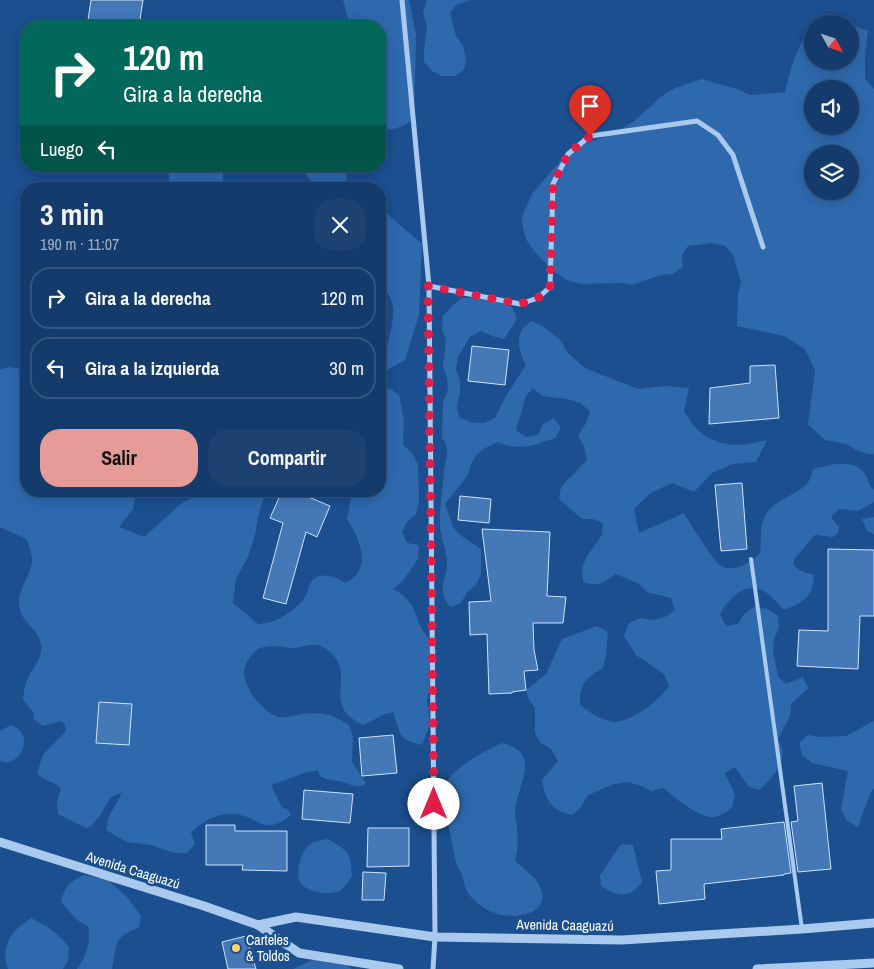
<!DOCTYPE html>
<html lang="es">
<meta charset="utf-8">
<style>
:root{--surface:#143b6b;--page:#1d4271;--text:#f1f3f6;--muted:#9dadc1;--line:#33557e;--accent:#e69b98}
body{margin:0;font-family:"Archivo Narrow",sans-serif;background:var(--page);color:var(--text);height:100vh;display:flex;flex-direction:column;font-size:19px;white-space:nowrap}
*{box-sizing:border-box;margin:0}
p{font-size:16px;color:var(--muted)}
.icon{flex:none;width:28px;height:28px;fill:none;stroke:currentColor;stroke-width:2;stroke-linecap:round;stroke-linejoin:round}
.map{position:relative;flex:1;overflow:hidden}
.sheet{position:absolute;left:20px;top:182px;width:366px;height:315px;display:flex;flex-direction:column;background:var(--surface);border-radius:20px;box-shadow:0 2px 12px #0003,0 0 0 1px var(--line)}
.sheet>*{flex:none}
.top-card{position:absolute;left:20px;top:20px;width:366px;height:152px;border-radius:20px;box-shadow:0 2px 12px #0003,0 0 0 1px var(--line);background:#00695c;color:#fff;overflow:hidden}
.needle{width:32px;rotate:130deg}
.controls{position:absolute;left:804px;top:15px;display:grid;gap:10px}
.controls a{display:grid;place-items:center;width:55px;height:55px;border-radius:50%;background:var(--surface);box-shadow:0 2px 12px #0003,0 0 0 1px var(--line);font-size:25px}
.pin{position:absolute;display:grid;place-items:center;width:42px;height:42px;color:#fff;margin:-51px -21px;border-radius:50% 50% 50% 0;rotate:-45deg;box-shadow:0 0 5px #0007}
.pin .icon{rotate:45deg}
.me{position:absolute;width:55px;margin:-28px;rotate:0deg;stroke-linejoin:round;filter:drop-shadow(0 0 4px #0008)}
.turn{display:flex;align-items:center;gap:18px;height:105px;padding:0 20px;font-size:22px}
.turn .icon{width:65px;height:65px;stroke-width:2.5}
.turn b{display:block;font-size:35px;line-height:42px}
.then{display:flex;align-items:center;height:48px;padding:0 20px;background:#0003;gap:10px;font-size:19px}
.round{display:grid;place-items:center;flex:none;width:52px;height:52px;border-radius:20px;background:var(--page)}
.head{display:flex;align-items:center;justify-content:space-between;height:85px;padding:0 20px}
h1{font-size:30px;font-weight:700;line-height:38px}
.primary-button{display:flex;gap:10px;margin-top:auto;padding:10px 20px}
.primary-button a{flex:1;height:58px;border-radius:20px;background:var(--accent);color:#111;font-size:20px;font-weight:700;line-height:58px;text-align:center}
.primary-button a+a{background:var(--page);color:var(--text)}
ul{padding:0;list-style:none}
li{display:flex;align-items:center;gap:15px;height:62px;margin:0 10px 8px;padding:0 10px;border:2px solid var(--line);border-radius:20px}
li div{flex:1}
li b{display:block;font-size:19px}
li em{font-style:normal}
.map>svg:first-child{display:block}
.green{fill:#2e69ad;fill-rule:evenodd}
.building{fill:#4478b7;stroke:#cfe3fa}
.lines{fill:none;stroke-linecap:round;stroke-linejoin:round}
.service{stroke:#a9c9ee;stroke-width:4}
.minor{stroke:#a9c9ee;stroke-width:5}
.tertiary{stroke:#a9c9ee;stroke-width:9}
.route{stroke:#e11d48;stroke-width:9;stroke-dasharray:0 16.2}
.poi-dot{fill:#ffd166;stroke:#1b4f8f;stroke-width:2}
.labels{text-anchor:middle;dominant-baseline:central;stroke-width:5;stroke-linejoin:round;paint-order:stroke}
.street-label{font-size:14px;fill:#fff;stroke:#1b4f8f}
.poi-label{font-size:14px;fill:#fff;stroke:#1b4f8f;text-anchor:start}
</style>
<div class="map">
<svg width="874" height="969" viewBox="0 0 874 969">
<rect width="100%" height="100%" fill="#1b4f8f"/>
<g class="green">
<path d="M 343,0 L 409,0 L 416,34 L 414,118 C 404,127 394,131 380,129 L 380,26 L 350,26 Z"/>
<polygon points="427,0 471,0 456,5 450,13 456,36 463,46 466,58 464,70 454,76 442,76 432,71 424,62 424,50 427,26 423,13"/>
<path d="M 850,24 L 868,31 L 865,55 L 865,79 L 874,89 L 874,454 L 868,454 L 856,450 L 846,444 L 825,440 L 808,424 L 815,370 L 805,349 L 784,336 L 737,326 L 738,295 L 741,282 L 733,255 L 725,246 L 713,243 L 688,246 L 682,255 L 683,267 L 673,274 L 661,275 L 632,285 L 621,283 L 580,284 L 567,280 L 553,271 L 534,251 L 527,241 L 523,229 L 522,217 L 532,194 L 568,152 L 580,145 L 596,140 L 621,129 L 633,122 L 662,96 L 675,88 L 702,79 L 740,90 L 750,95 L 785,92 C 791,67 797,46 812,25 L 812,61 L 850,61 ZM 812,89 L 850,89 L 850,126 L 812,126 ZM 812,154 L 850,154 L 850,191 L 812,191 Z"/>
<polygon points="168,166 223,166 223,189 170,189"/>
<polygon points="298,166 345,166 347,183 351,189 316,189 311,180"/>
<path d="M 380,210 L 385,212 L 422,244 L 419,315 L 405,360 L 385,371 C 386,362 386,352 388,343 C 393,318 400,304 380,283 Z"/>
<path d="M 488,297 L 512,307 L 517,319 L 504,339 L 492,336 L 481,331 L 470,337 L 458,357 L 456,369 L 460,380 L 460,393 L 457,405 L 459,417 L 470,422 L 484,423 L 495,418 L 506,396 L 526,365 C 521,355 515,341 522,330 C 523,327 528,324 531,321 L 543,326 L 561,341 L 567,352 L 585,368 L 638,389 L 664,386 L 689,388 L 684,412 C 689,418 693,426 699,431 C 721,449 742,446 767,440 L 756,462 L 733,464 L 712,473 L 694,492 L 672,483 L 651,493 L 634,509 L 639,533 L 684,513 C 691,526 699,537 707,549 C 710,553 713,558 716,562 C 730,576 749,564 760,553 C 762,542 759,529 764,518 C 772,499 796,496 807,484 C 810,480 812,473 813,469 C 830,465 851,458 864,472 C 868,478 868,485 874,490 L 874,502 L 858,511 L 839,509 L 831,517 L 839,527 L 838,533 L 833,537 L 815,535 L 795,558 L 793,564 C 799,572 805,573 814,575 C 813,597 804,602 784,610 C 779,605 773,598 767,593 C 747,579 730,597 720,614 L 726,626 L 738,624 L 744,614 L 754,607 L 767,609 L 778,616 L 779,628 L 774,639 L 773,652 L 778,676 L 786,684 L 803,677 L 808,688 L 791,704 L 790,716 L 778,739 C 779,742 782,747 782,750 C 785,766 769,781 759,790 L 749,787 L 735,767 L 725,773 L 735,795 L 732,807 C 727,812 722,815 715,817 C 701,819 674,798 664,788 L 651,791 L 641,786 L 628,782 L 614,784 L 588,795 L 581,807 L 572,815 C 551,810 545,800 542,780 L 558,761 L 551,749 L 541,743 L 535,733 L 535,708 L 528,698 L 526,690 L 546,674 L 562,639 L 597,626 L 608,632 L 606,656 L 603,668 C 586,677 579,685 580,705 C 587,711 605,722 615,722 C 634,720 659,701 669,686 L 664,674 L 636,655 L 624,636 L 629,623 L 641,618 L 653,620 L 665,617 L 675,610 L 671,598 L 647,592 L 639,584 L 616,574 C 603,583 598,587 583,582 L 582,568 L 587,556 L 602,535 L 603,523 L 593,519 L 582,519 L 559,499 L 561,487 L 587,460 L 584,446 L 578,436 L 586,423 L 590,411 L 580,403 L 567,399 L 542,396 L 533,388 L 526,396 L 516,430 L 526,437 L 538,435 L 543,424 L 554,418 L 561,428 L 555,438 C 535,445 518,452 498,442 L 487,447 L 477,454 L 471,464 L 468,475 L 445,504 L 453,527 L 460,535 L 481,549 L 481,574 L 476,585 L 467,592 L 461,603 L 450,607 C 435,586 448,581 447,559 C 446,548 440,537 440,525 C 439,508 443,489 444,471 C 445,461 451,447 442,438 L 443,402 L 448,391 L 447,378 L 443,366 L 446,340 L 442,329 L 443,316 L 452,306 L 462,298 Z"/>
<path d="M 8,367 L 21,369 L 26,367 L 26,491 L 136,491 L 133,509 L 119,527 L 144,537 L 183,502 L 207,491 L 266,491 L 259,513 L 255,535 L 248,557 L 236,579 L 233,603 L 258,624 C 273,625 300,609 306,595 C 308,592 308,588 310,584 C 318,570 334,576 345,583 C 348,581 353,579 355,576 C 370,561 357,534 347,519 L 352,493 L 353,491 L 380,491 L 380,421 L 383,417 L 380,409 L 380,392 L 389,388 L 399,395 L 404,421 L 403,445 L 413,454 L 418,465 L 419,501 L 416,514 L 407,522 L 402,531 L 407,543 L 419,545 L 418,559 L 403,581 L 393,589 L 403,595 L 412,605 L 421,628 L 437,651 L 429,673 L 430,685 L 427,700 L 430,724 L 422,745 C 395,738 402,734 393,712 C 380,714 375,721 362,725 C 356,721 348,717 344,710 C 333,692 351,671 331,653 C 328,650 322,646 318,645 C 311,644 302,647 295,648 C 285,648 275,645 265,647 C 255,648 250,656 246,664 C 237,681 262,713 279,717 C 287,718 295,715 302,714 C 320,711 334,715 349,725 L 353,736 L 352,762 L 366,783 C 357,790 353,785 343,782 C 335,780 328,781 320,776 L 318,770 L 305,773 L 271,785 L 282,807 L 288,810 L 291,815 C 284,820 276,827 266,825 C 259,824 251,818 244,816 C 226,809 203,819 191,833 L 195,844 L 187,853 L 174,853 L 151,845 L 127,842 L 106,830 L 109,816 L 122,793 L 111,797 L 99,817 L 91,826 L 86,828 L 58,814 L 57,802 L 61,788 C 54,781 44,782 37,773 L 43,755 L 66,731 L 65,725 L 61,721 L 43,726 L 33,719 L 34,713 L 23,700 C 24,690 25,683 30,674 C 34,667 41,659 41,650 C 42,629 25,627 20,610 C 15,592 29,579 32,563 C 33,556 29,546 27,540 C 18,534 9,532 0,527 L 0,370 Z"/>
<polygon points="874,517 874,534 867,531 862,519"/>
<polygon points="874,721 874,788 870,794 858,827 847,821 841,810 848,771 812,763 802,755 799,743 808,735 820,737 846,736"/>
<path d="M 11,725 C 15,727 19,729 21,732 C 30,742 18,768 0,761 L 0,731 Z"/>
<path d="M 502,743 C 545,753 515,786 515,814 C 515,818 516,822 517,826 C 518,838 518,850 515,861 C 523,869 537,877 541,889 C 550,917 509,920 492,912 C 483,908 471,899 466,890 C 464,885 464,880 462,875 C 461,872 458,868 457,865 C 453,853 452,840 449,828 C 446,820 440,812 440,803 C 439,800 440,795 441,792 C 446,772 483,751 502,743 Z"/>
<path d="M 328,839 C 348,851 351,852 352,876 C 349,881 345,887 340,891 C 330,896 305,892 300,882 C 295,872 301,852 309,845 C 314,841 321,840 328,839 Z"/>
<path d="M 621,844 L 633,845 L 642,882 C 629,900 618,896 601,886 L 600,875 Z"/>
<path d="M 84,875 L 108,880 L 127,897 L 141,916 L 139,928 C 113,936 117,945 112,969 L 77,969 C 87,955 91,942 88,926 L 77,920 L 61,902 C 65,886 69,882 84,875 Z"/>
<path d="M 31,918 C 47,926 59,933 69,948 L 68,961 L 63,969 L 8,969 C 0,945 11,931 31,918 Z"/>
<polygon points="321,956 339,959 352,969 293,969"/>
</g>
<g class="building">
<polygon points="91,0 143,0 139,26 127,26 88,20"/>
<polygon points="472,346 509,350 505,385 468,381"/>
<polygon points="775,365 779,418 709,424 710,388 750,383 750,366"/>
<polygon points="742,483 747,549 721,551 715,485"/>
<polygon points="282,491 294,491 330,506 317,537 306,532 286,604 263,598 283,523 270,518"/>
<polygon points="460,496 491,499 489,523 458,520"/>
<polygon points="482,529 550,532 547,596 566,597 563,623 533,623 534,650 538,670 524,671 526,690 512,692 512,693 489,694 487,634 470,635 469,602 491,601"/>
<polygon points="828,549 874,550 874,616 860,616 858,669 797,666 799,630 828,631"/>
<polygon points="99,702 132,704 129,745 96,743"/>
<polygon points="393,735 397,773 362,776 359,738"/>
<polygon points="822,783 831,869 798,872 791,822 798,821 794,786"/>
<polygon points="304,790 353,794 350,823 302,819"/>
<polygon points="784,822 791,873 784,874 784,875 704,884 705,899 659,904 656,871 671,870 671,839 722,839 721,829"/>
<polygon points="206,825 235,825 235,831 287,831 287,871 242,870 243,865 206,865"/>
<polygon points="368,828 409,828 409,866 367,867"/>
<polygon points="363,872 386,873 384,900 362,900"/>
<polygon points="246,936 256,969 228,969 222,942"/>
</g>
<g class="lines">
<polyline class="service" points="751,559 802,929"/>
<g class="minor">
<polyline points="402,0 429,286 435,937 433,969"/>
<polyline points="429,286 520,304 538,298 550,287 553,184 568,154 590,136 697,121 718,135 733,155 763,247"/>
</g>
<g class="tertiary">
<polyline points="0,842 204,906 258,925 299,953 399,969"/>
<polyline points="258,925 296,917 435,937 622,940 802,929 874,923"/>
<polyline points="757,969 874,963"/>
</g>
</g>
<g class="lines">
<polyline class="route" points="434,804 428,286 520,304 538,298 550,287 553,184 568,154 590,136"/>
</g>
<circle class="poi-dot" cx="236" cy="948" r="5"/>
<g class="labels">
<g class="street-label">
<text transform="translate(133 870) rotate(17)">Avenida Caaguazú</text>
<text transform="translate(565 925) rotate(1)">Avenida Caaguazú</text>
</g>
<g class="poi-label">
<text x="246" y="940">Carteles<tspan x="246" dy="16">&amp; Toldos</tspan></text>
</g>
</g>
</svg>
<div class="controls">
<a><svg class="needle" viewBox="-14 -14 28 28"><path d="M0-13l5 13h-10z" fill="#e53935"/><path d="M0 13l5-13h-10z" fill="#9dadc1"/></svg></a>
<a><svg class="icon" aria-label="sound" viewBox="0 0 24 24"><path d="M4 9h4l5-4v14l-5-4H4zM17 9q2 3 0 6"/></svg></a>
<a><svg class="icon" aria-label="layers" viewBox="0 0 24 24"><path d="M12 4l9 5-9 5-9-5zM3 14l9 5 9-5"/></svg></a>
</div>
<div class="pin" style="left:590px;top:136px;background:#d93025"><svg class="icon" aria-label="arrive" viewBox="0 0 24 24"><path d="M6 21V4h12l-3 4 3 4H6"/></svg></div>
<svg class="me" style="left:434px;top:804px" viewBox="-20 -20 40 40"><circle r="19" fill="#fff"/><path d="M0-13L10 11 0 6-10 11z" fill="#e11d48"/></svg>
<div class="top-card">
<div class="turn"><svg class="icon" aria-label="right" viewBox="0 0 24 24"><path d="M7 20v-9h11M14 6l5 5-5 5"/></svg><div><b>120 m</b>Gira a la derecha</div></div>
<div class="then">Luego<svg class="icon" aria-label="left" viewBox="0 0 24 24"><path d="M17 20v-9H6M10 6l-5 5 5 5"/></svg></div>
</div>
<section class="sheet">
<div class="head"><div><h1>3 min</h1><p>190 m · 11:07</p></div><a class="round"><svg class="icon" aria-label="close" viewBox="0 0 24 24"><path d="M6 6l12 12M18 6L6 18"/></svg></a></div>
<ul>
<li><svg class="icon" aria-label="right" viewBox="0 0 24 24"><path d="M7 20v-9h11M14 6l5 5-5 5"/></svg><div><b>Gira a la derecha</b></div><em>120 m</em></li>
<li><svg class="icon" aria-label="left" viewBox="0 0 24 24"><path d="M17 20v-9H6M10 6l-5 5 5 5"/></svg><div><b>Gira a la izquierda</b></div><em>30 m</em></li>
</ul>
<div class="primary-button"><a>Salir</a><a>Compartir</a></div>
</section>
</div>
